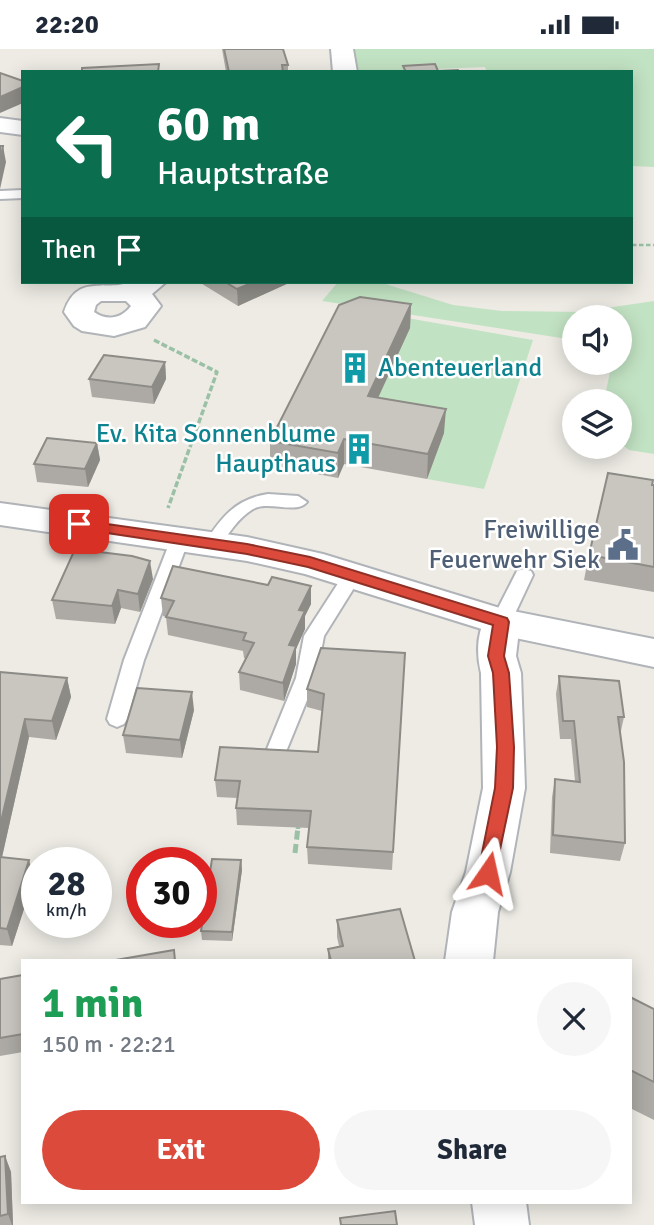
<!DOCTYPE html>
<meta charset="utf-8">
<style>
:root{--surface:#fff;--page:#f6f6f7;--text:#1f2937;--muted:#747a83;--accent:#dc4a3b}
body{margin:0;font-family:Signika,sans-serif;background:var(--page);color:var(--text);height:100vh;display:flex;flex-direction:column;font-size:26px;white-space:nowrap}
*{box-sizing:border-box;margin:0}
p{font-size:23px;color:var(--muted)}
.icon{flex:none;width:38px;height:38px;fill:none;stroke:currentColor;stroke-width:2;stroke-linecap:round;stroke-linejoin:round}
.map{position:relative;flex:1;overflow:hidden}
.sheet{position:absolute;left:21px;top:910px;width:611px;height:245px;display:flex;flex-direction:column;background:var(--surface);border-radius:0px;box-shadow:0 4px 18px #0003}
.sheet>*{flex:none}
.guide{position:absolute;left:21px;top:21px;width:612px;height:214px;border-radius:0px;box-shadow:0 4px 18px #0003;background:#0b6e4f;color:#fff;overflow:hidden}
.buttons{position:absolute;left:562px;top:256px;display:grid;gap:14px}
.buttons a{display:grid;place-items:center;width:70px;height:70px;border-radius:50%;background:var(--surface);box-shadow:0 4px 18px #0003;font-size:35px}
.speed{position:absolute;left:21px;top:798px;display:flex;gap:14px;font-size:35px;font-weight:700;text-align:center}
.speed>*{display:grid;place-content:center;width:91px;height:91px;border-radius:50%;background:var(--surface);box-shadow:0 4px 18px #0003;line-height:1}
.speed small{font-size:18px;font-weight:400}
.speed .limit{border:10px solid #d22;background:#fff;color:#111}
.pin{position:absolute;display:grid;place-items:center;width:60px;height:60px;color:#fff;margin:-30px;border-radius:14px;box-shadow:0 4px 10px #0006}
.me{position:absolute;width:77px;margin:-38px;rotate:11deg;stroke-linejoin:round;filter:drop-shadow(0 0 5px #0008)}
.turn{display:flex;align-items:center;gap:24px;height:147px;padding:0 21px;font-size:32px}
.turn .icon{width:91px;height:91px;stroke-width:2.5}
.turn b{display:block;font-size:49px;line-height:60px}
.then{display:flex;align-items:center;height:66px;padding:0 21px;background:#0003;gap:14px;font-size:26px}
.round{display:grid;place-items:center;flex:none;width:74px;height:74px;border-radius:37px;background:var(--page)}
.overview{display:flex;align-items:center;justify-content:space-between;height:119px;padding:0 21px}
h1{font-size:42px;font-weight:800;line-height:52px;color:#1e9e55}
.action{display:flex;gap:14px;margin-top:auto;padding:14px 21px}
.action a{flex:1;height:80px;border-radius:42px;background:var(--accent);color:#fff;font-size:28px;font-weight:800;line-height:80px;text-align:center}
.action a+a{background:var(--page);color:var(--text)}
.status{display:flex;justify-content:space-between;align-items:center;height:49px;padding:0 35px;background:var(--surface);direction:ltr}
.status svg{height:19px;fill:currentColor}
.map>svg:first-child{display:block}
.green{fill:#c2e3c3}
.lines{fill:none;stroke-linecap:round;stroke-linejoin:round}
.lane-casing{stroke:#b1b4b8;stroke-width:4}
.street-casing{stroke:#b1b4b8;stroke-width:4}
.secondary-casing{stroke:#b0b3b8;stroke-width:4}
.path-far3{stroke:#9ac1a6;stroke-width:2.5;stroke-dasharray:4.5 2.5;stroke-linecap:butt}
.path-far2{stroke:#9ac1a6;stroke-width:3.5;stroke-dasharray:6 2.5;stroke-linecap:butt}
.path-far1{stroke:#9ac1a6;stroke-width:4.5;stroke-dasharray:7 3.5;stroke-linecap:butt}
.path{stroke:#9ac1a6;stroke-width:5;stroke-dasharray:9 4.5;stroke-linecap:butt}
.lane{fill:#fff;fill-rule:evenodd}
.street{fill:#fff;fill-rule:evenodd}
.secondary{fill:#fff;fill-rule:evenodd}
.wall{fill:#adaaa5}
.shaded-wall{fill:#8d8b86}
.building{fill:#c9c6c0;stroke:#8d8b86;stroke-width:2}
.route{fill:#dc4a3b;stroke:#8f3026;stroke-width:2}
.labels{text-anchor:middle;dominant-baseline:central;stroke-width:5;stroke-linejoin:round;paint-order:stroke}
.culture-label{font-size:26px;fill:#0d838f;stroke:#fff;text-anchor:start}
.service-label{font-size:26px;fill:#4e5e75;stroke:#fff;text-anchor:end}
</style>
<div class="status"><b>22:20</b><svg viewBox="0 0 49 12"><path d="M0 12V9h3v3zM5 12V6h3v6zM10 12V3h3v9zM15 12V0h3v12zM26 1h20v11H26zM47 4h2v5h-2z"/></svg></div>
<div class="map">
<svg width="654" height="1176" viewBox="0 0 654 1176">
<rect width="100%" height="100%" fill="#edebe4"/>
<g class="green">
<polygon points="353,0 654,0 654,118 632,117 632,23 487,23 485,18 359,23"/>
<polygon points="338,233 379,233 453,256 502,262 580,263 654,252 654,405 629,401 620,394 620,352 604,352 612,313 620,313 620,268 574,268 574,291 322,252"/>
<polygon points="367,262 533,291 484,440 427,430 444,384 368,371"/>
</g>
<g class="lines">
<defs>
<g id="lane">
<polygon points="23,141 23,149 0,150 0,142"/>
<path d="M 268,445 L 298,447 L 307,453 C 296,466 269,451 253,460 C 238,469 228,485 219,499 L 207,499 L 204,495 C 221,469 235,450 268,445 Z"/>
<polygon points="180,484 189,490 144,611 127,670 124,675 117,678 110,675 107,670 124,611 171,490"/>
<polygon points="353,520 360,522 362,526 324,587 316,629 285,705 282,711 275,713 268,711 265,705 296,629 304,587 346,522"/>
<polygon points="524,520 531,522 533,526 511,573 508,578 494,578 491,573 515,526 517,522"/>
</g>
<g id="street">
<polygon points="331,0 353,0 357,23 333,23"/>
<polygon points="0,69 23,72 23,86 0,83"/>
<path d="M 131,233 L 166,233 L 152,245 L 161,257 L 145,278 L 114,287 L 82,282 L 74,277 L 64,263 C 77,224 104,243 131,233 ZM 101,252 L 126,252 L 131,257 C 121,270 107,272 94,263 L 96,256 Z"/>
<path d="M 501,560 L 514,564 L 520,573 L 516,607 L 521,624 L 525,739 L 510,823 L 498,863 L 493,912 L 445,912 L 452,863 L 466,823 L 483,739 L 481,624 C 476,604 477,582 488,564 Z"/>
<polygon points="472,1153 526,1153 529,1176 475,1176"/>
</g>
<polygon id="secondary" points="0,454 247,488 323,505 503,560 654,590 654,618 501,586 305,525 247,512 0,476"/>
</defs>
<use href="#lane" class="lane-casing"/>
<use href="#street" class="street-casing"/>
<use href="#secondary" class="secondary-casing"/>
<polyline class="path-far3" points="632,196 654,196"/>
<polyline class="path-far2" points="154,291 217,323 168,459"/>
<polyline class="path-far1" points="298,780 298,775"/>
<polyline class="path" points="295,804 298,778"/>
<use href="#lane" class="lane"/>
<use href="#street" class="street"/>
<use href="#secondary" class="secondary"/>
</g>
<g class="wall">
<polygon points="222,0 283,0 288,16 288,23 226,23"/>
<polygon points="199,233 291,233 238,257"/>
<polygon points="411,255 410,279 378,348 444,384 427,430 344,415 338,429 270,416 270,392"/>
<polygon points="165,313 166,330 154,355 92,348 89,330"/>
<polygon points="97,394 100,411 88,438 37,433 34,415"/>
<polygon points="652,436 654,436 654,543 584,531 589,506"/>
<polygon points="153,530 140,563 121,559 115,575 56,570 52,551"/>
<polygon points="161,549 311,555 305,567 305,580 296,600 296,615 284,652 240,641 239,623 246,610 244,609 243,602 168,586 166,568 163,567"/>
<polygon points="405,604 392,821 308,815 307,798 309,779 237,776 236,759 237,749 217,748 215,731 318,703 322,662 307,658 307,640"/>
<polygon points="0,623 67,629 71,648 56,691 29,688 2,808 34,829 12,897 0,896"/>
<polygon points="559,627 624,668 620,686 625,794 620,812 550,804 552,748 555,730 575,732 571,690 560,690 556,645"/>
<polygon points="194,661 182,709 126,704 123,686"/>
<polygon points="241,811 242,821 232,892 202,891 201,882"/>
<polygon points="337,871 415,912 328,912 328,900 339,897 337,888"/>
<polygon points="23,926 23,1003 0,1007 0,930"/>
<polygon points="630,948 654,960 654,1071 630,1059"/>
<polygon points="5,1107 11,1123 13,1176 0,1176 0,1108"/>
</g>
<g class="shaded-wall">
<polygon points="23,38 23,54 0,64 0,48"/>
<polygon points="3,97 6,113 0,140 0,113"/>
<polygon points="254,233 291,233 238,257 237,240"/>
<polygon points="411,255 410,279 368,371 368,347"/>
<polygon points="165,313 166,330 154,355 152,338"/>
<polygon points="446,360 444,384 427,430 428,405"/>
<polygon points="344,390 344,415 338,429 338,404"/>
<polygon points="97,394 100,411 88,438 85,420"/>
<polygon points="150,512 153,530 140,563 138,545"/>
<polygon points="311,537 311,555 305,567 305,580 296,600 296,615 284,652 283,634 289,596 299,561"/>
<polygon points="118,541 121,559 115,575 112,557"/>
<polygon points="67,629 71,648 56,691 52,672"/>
<polygon points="192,643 194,661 182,709 180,691"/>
<polygon points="25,670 29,688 0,817 0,777"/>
<polygon points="29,811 34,829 12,897 7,880"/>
<polygon points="241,811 242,821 232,892 232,883"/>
<polygon points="5,1107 11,1123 13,1176 12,1176 8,1165"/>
</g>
<g class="building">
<polygon points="224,0 283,0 288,16 282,16 283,23 229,23"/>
<polygon points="159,15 158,23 82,23 82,19"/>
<polygon points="435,15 438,22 458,21 459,23 406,23 403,17"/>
<polygon points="0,24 23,32 23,38 0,48"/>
<polygon points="0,97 3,97 0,113"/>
<polygon points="225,233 254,233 237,240"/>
<polygon points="360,248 411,255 368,347 446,360 428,405 344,390 338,404 270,392 339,256"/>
<polygon points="104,306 165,313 152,338 89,330"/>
<polygon points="47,389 97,394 85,420 34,415"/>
<polygon points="608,424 653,431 652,436 654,436 654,518 589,506"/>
<polygon points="75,500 132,507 150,512 138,545 118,541 112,557 52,551"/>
<polygon points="173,517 268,536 272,528 311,537 299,561 305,562 289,596 296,597 283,634 239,623 254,594 243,591 246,584 166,568 174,552 161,549"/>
<polygon points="321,599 405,604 393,803 307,798 311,762 236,759 240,732 215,731 220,698 318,703 324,645 307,640"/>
<polygon points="0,623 67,629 52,672 25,670 0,777"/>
<polygon points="559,627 619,632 624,668 618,668 624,713 625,794 553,786 555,730 580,733 574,672 563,672"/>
<polygon points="137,639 192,643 180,691 123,686"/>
<polygon points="0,808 29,811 7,880 0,879"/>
<polygon points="212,810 241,811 232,883 201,882"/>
<polygon points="400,860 415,912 331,912 328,900 343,897 337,871"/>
<polygon points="174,901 175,912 110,912"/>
<polygon points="23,926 23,985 0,989 0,930"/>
<polygon points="630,948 654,960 654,1033 630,1021"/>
<polygon points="5,1107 8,1165 0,1167 0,1108"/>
<polygon points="395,1162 397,1176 341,1176 340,1169"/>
</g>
<polygon class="route" points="79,471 247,495 310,508 507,569 509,573 504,607 509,624 514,698 513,739 494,829 488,831 481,829 478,824 495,739 497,698 493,624 488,607 493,576 308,518 247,505 74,479 72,475"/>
<defs>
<symbol id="building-bare" viewBox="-9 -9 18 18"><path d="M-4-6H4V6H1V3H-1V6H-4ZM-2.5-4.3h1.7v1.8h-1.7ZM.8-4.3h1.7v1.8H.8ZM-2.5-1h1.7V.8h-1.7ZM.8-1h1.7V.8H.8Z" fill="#0f9aa8" stroke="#fff" stroke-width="2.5" paint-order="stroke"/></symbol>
<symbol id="civic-bare" viewBox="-9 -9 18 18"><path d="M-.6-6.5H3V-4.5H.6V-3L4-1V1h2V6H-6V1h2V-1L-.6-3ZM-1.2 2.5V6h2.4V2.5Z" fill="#5c6f8a" stroke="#fff" stroke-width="2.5" paint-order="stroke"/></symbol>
</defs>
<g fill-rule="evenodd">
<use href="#building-bare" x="333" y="297" width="44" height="44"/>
<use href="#building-bare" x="337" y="378" width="44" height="44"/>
<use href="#civic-bare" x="601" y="474" width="44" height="44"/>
</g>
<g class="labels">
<g class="culture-label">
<text x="378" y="319">Abenteuerland</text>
<text x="336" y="385" text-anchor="end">Ev. Kita Sonnenblume<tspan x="336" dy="30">Haupthaus</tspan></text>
</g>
<g class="service-label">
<text x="600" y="481">Freiwillige<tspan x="600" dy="30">Feuerwehr Siek</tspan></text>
</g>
</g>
</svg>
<div class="buttons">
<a><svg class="icon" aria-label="sound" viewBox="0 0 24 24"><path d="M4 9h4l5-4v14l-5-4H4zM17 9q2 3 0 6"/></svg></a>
<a><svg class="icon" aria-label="layers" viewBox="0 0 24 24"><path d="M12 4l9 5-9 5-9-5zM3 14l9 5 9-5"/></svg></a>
</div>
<div class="speed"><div>28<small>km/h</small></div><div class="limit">30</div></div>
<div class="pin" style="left:79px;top:475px;background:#d93025"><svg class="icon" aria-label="arrive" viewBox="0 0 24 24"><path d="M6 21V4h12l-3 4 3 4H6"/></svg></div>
<svg class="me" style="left:488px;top:824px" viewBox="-20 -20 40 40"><path d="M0-17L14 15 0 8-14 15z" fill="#dc4a3b" stroke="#fff" stroke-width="4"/></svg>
<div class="guide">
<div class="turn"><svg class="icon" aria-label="left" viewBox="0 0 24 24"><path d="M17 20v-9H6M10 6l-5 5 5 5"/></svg><div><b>60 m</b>Hauptstraße</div></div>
<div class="then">Then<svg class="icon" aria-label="arrive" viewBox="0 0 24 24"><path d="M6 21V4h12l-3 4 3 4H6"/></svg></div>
</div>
<section class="sheet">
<div class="overview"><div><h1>1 min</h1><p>150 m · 22:21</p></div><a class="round"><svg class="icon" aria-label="close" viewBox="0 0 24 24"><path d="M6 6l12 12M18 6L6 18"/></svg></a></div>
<div class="action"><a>Exit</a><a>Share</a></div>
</section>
</div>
